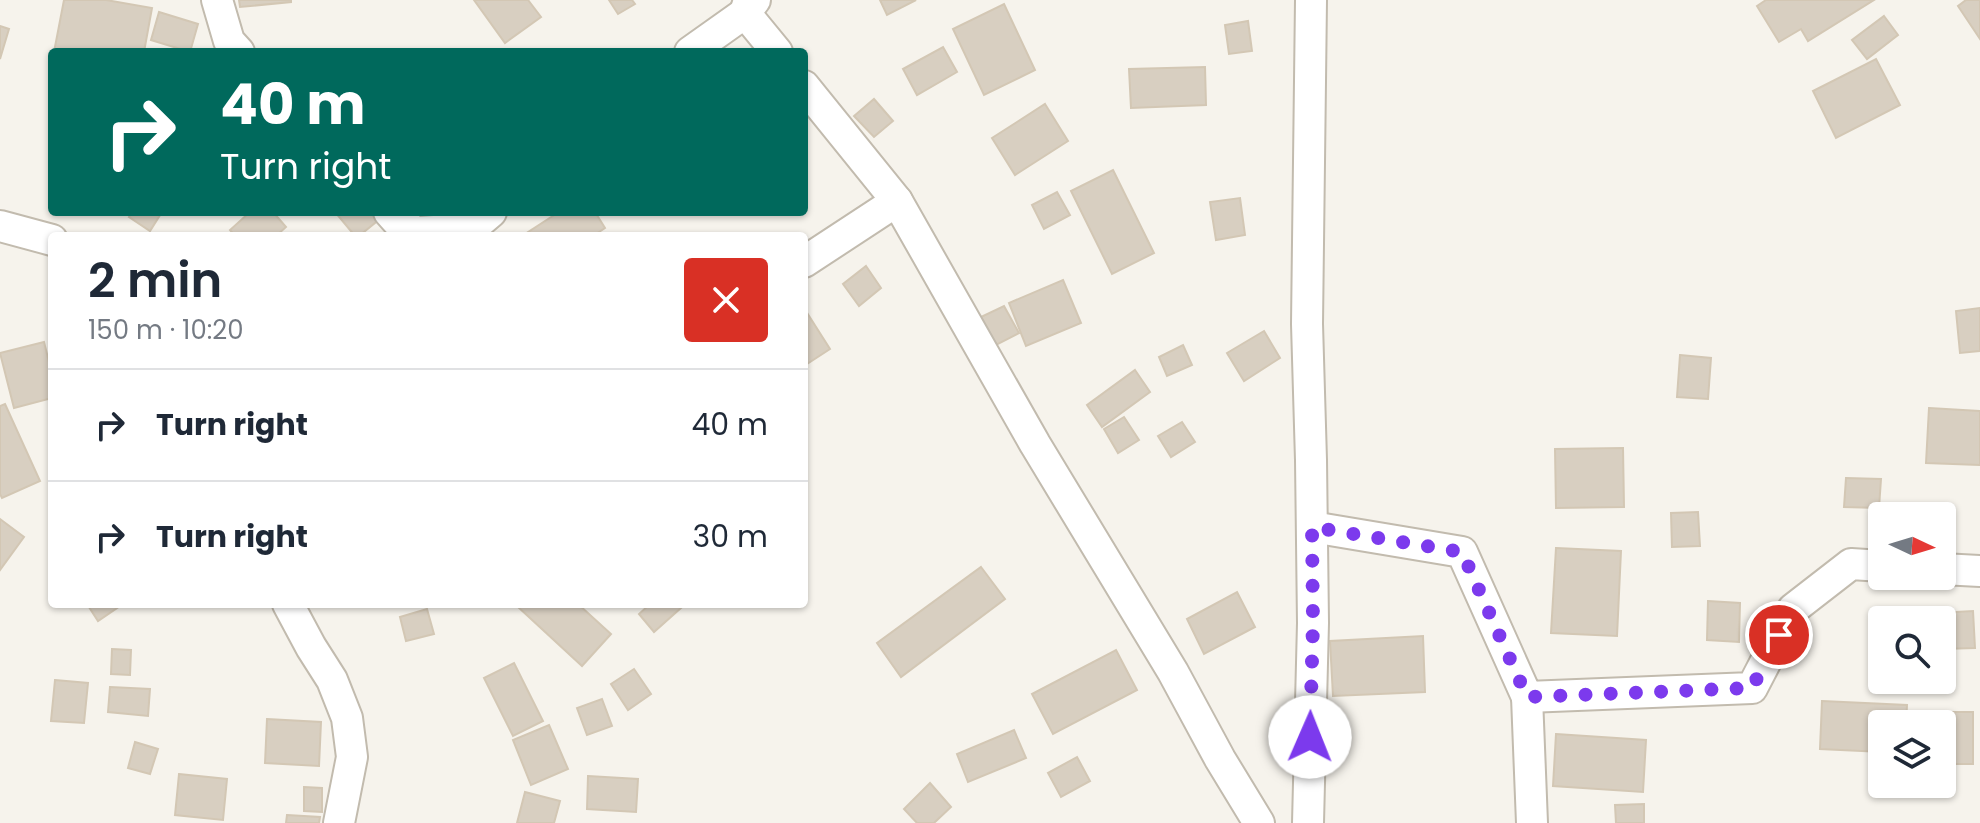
<!DOCTYPE html>
<meta charset="utf-8">
<style>
:root{--surface:#fff;--page:#f6f6f7;--text:#1f2937;--muted:#747a83;--line:#e0e1e3}
body{margin:0;font-family:Poppins,sans-serif;background:var(--page);color:var(--text);height:100vh;display:flex;flex-direction:column;font-size:30px;white-space:nowrap}
*{box-sizing:border-box;margin:0}
p{font-size:26px;color:var(--muted)}
.icon{flex:none;width:44px;height:44px;fill:none;stroke:currentColor;stroke-width:2;stroke-linecap:round;stroke-linejoin:round}
.map{position:relative;flex:1;overflow:hidden}
.panel{position:absolute;left:48px;top:232px;width:760px;height:376px;display:flex;flex-direction:column;background:var(--surface);border-radius:8px;box-shadow:0 2px 6px #0004}
.panel>*{flex:none}
.guide{position:absolute;left:48px;top:48px;width:760px;height:168px;border-radius:8px;box-shadow:0 2px 6px #0004;background:#00695c;color:#fff;overflow:hidden}
.needle{width:52px;rotate:94deg}
.fabs{position:absolute;left:1868px;top:502px;display:grid;gap:16px}
.fabs a{display:grid;place-items:center;width:88px;height:88px;border-radius:8px;background:var(--surface);box-shadow:0 2px 6px #0004;font-size:40px}
.pin{position:absolute;display:grid;place-items:center;width:68px;height:68px;color:#fff;margin:-34px;border:4px solid #fff;border-radius:50%;box-shadow:0 2px 8px #0007}
.me{position:absolute;width:88px;margin:-44px;rotate:1deg;stroke-linejoin:round;filter:drop-shadow(0 0 6px #0008)}
.turn{display:flex;align-items:center;gap:28px;height:168px;padding:0 40px;font-size:36px}
.turn .icon{width:104px;height:104px;stroke-width:2.5}
.turn b{display:block;font-size:56px;line-height:68px}
.round{display:grid;place-items:center;flex:none;width:84px;height:84px;border-radius:8px;background:var(--page)}
.summary{display:flex;align-items:center;justify-content:space-between;height:136px;padding:0 40px}
h1{font-size:48px;font-weight:600;line-height:60px}
ul{padding:0;list-style:none}
li{display:flex;align-items:center;gap:24px;height:112px;padding:0 40px;border-top:2px solid var(--line)}
li div{flex:1}
li b{display:block;font-size:30px}
li em{font-style:normal}
.map>svg:first-child{display:block}
.building{fill:#d8cfc1;stroke:#d3c7b4;stroke-width:2}
.lines{fill:none;stroke-linecap:round;stroke-linejoin:round}
.minor-casing{stroke:#c2bbae;stroke-width:34}
.minor{stroke:#fff;stroke-width:30}
.route{stroke:#7c3aed;stroke-width:14;stroke-dasharray:0 25.2}
</style>
<div class="map">
<svg width="1980" height="823" viewBox="0 0 1980 823">
<rect width="100%" height="100%" fill="#f6f3ec"/>
<g class="building">
<polygon points="64,0 106,0 152,8 144,52 54,52"/>
<polygon points="239,0 291,0 291,2 240,7"/>
<polygon points="474,0 528,0 541,17 505,43"/>
<polygon points="609,0 632,0 635,4 618,14"/>
<polygon points="880,0 916,0 887,15"/>
<polygon points="1766,0 1874,0 1808,41 1801,29 1779,42 1757,6"/>
<polygon points="1966,0 1980,0 1980,39 1958,6"/>
<polygon points="1004,4 1035,70 984,95 953,29"/>
<polygon points="159,12 198,24 190,52 151,40"/>
<polygon points="1884,16 1898,35 1867,59 1852,40"/>
<polygon points="1248,21 1252,51 1229,54 1225,25"/>
<polygon points="0,26 9,29 0,59"/>
<polygon points="943,47 957,72 917,95 903,69"/>
<polygon points="1876,59 1900,105 1836,138 1813,91"/>
<polygon points="1205,67 1206,105 1131,108 1129,69"/>
<polygon points="874,99 893,121 874,137 854,116"/>
<polygon points="1045,104 1068,141 1015,175 992,138"/>
<polygon points="1113,170 1154,253 1112,274 1071,191"/>
<polygon points="1057,192 1070,215 1044,229 1032,205"/>
<polygon points="1240,198 1245,235 1216,240 1210,202"/>
<polygon points="133,212 162,212 150,231 129,217"/>
<polygon points="250,212 273,212 286,227 276,236 235,236 230,230"/>
<polygon points="335,212 376,212 381,218 359,236 355,236"/>
<polygon points="559,212 595,212 605,228 593,236 522,236"/>
<polygon points="866,266 881,288 859,306 843,284"/>
<polygon points="1063,280 1081,323 1026,346 1009,303"/>
<polygon points="1004,306 1019,333 996,345 981,317"/>
<polygon points="804,308 830,349 804,366"/>
<polygon points="1980,308 1980,351 1960,353 1956,311"/>
<polygon points="1264,331 1280,358 1244,381 1227,353"/>
<polygon points="44,342 52,374 52,398 14,408 0,353"/>
<polygon points="1183,345 1192,365 1167,376 1159,357"/>
<polygon points="1680,355 1711,358 1708,399 1677,397"/>
<polygon points="1135,370 1150,392 1102,427 1087,405"/>
<polygon points="5,404 40,481 2,498 0,494 0,406"/>
<polygon points="1929,408 1980,411 1980,465 1926,463"/>
<polygon points="1124,417 1139,440 1118,453 1104,429"/>
<polygon points="1182,422 1195,442 1171,457 1158,436"/>
<polygon points="1623,448 1624,507 1556,508 1555,449"/>
<polygon points="1846,478 1881,479 1879,508 1844,507"/>
<polygon points="1698,512 1700,546 1672,547 1671,513"/>
<polygon points="0,519 24,537 0,570"/>
<polygon points="1556,548 1621,551 1617,636 1551,633"/>
<polygon points="981,567 1005,599 901,677 877,643"/>
<polygon points="1237,592 1255,627 1204,654 1187,619"/>
<polygon points="1708,601 1740,603 1739,642 1707,640"/>
<polygon points="87,604 123,604 98,621"/>
<polygon points="521,604 578,604 611,634 582,666 518,607"/>
<polygon points="650,604 680,604 682,607 654,632 639,614"/>
<polygon points="427,609 434,634 406,641 400,617"/>
<polygon points="1973,611 1975,648 1942,649 1942,620 1920,620 1920,614"/>
<polygon points="1423,636 1425,692 1333,696 1330,641"/>
<polygon points="112,649 131,650 130,675 111,674"/>
<polygon points="1116,650 1137,690 1053,734 1032,694"/>
<polygon points="514,663 543,721 513,736 484,678"/>
<polygon points="634,669 651,694 628,710 611,684"/>
<polygon points="55,680 88,683 84,723 51,721"/>
<polygon points="110,687 150,689 148,716 108,712"/>
<polygon points="602,699 612,726 587,735 577,708"/>
<polygon points="1822,701 1907,705 1906,724 1882,724 1882,752 1820,749"/>
<polygon points="1913,712 1973,712 1973,764 1950,764 1950,742 1942,742 1942,724 1913,724"/>
<polygon points="267,719 321,722 319,766 265,763"/>
<polygon points="549,725 568,769 531,785 513,740"/>
<polygon points="1014,730 1026,758 968,782 957,754"/>
<polygon points="1556,734 1646,740 1643,792 1553,786"/>
<polygon points="135,742 158,749 150,774 128,768"/>
<polygon points="1077,757 1090,781 1061,797 1048,773"/>
<polygon points="179,774 227,779 223,820 175,815"/>
<polygon points="588,776 638,779 636,812 587,809"/>
<polygon points="930,783 951,807 934,823 917,823 904,809"/>
<polygon points="1894,784 1922,784 1923,793 1895,794"/>
<polygon points="304,787 322,788 322,812 304,811"/>
<polygon points="525,792 560,801 554,823 517,823"/>
<polygon points="1644,804 1644,823 1616,823 1615,805"/>
<polygon points="287,815 320,817 319,823 286,823"/>
</g>
<g class="lines">
<defs>
<g id="minor">
<polyline points="217,0 229,41 239,52"/>
<polyline points="749,0 745,13 777,52"/>
<polyline points="690,52 745,13 755,0"/>
<polyline points="804,86 897,201 1035,444 1173,672 1220,759 1259,823"/>
<polyline points="389,212 397,221 416,232 471,229 491,212"/>
<polyline points="0,226 52,240"/>
<polyline points="804,262 897,201"/>
<polyline points="1312,527 1462,552 1527,697 1752,688 1793,609 1851,564 1882,566"/>
<polyline points="1942,569 1980,571"/>
<polyline points="288,604 311,647 332,680 347,718 352,757 339,823"/>
<polyline points="1527,697 1532,823"/>
<polyline points="1308,823 1313,623 1311,460 1307,324 1311,0"/>
</g>
</defs>
<use href="#minor" class="minor-casing"/>
<use href="#minor" class="minor"/>
</g>
<g class="lines">
<polyline class="route" points="1310,737 1313,623 1312,527 1462,552 1527,697 1752,688 1779,635"/>
</g>
</svg>
<div class="fabs">
<a><svg class="needle" viewBox="-14 -14 28 28"><path d="M0-13l5 13h-10z" fill="#e53935"/><path d="M0 13l5-13h-10z" fill="#747a83"/></svg></a>
<a><svg class="icon" aria-label="search" viewBox="0 0 24 24"><circle cx="10" cy="10" r="6"/><path d="M15 15l6 6"/></svg></a>
<a><svg class="icon" aria-label="layers" viewBox="0 0 24 24"><path d="M12 4l9 5-9 5-9-5zM3 14l9 5 9-5"/></svg></a>
</div>
<div class="pin" style="left:1779px;top:635px;background:#d93025"><svg class="icon" aria-label="arrive" viewBox="0 0 24 24"><path d="M6 21V4h12l-3 4 3 4H6"/></svg></div>
<svg class="me" style="left:1310px;top:737px" viewBox="-20 -20 40 40"><circle r="19" fill="#fff"/><path d="M0-13L10 11 0 6-10 11z" fill="#7c3aed"/></svg>
<div class="guide">
<div class="turn"><svg class="icon" aria-label="right" viewBox="0 0 24 24"><path d="M7 20v-9h11M14 6l5 5-5 5"/></svg><div><b>40 m</b>Turn right</div></div>
</div>
<section class="panel">
<div class="summary"><div><h1>2 min</h1><p>150 m · 10:20</p></div><a class="round" style="background:#d93025;color:#fff"><svg class="icon" aria-label="close" viewBox="0 0 24 24"><path d="M6 6l12 12M18 6L6 18"/></svg></a></div>
<ul>
<li><svg class="icon" aria-label="right" viewBox="0 0 24 24"><path d="M7 20v-9h11M14 6l5 5-5 5"/></svg><div><b>Turn right</b></div><em>40 m</em></li>
<li><svg class="icon" aria-label="right" viewBox="0 0 24 24"><path d="M7 20v-9h11M14 6l5 5-5 5"/></svg><div><b>Turn right</b></div><em>30 m</em></li>
</ul>
</section>
</div>
